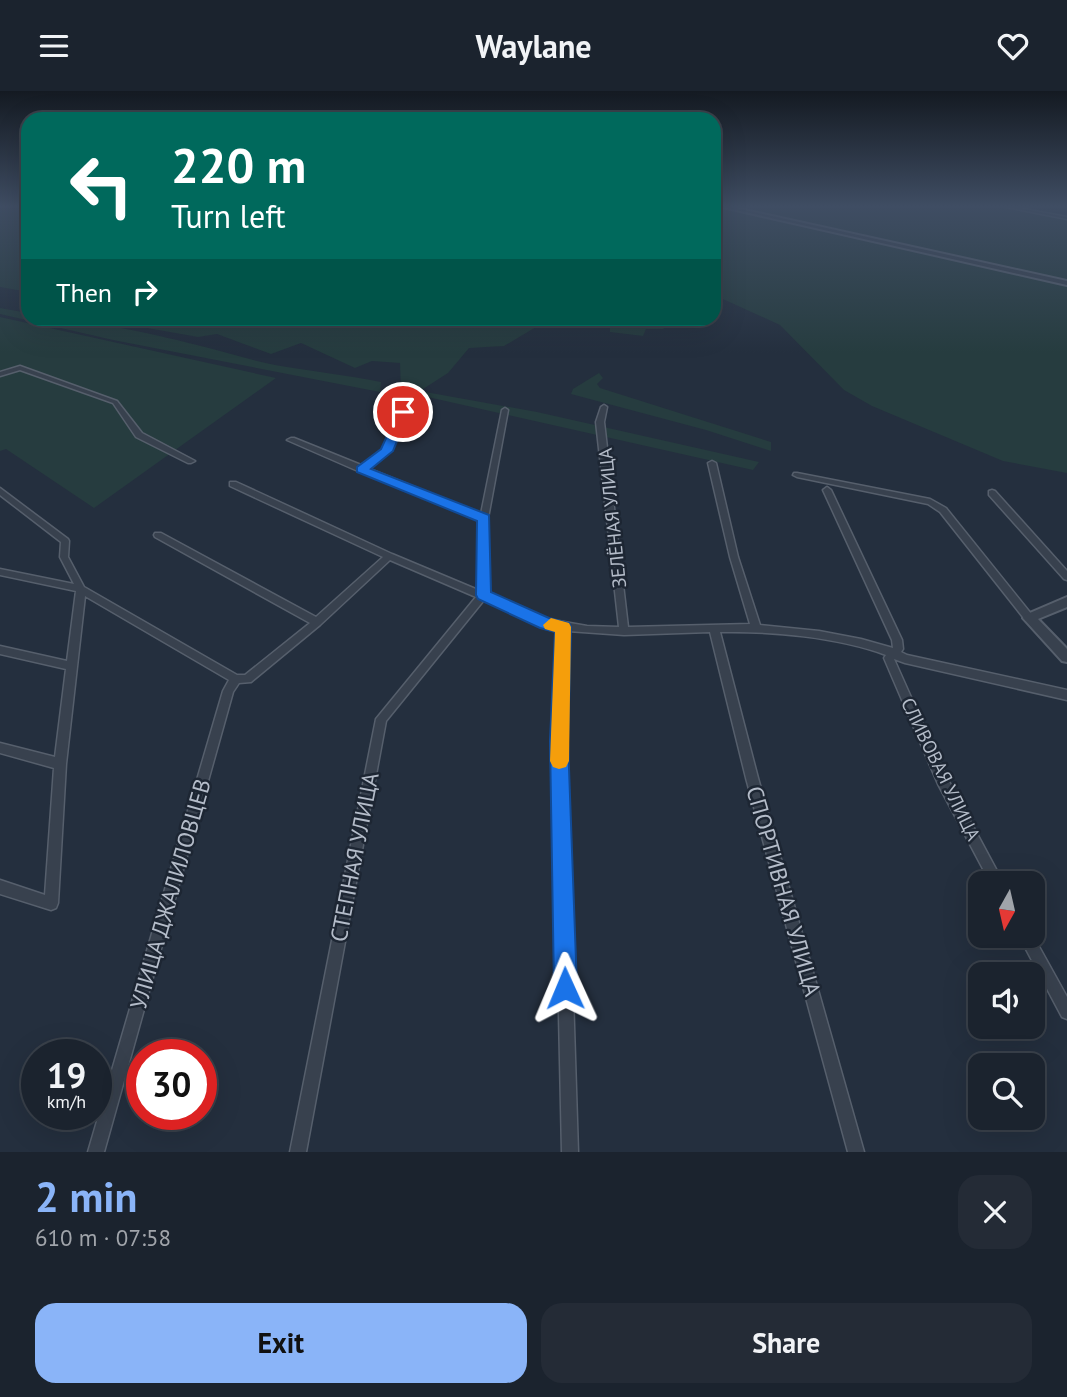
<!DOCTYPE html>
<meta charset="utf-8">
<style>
:root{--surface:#1b232e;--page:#242b36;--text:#f1f3f6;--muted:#a0a4aa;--line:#39404a;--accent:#8ab4f8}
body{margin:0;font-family:"PT Sans",sans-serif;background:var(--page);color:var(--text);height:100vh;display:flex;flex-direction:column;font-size:26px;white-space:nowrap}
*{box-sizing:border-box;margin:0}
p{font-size:23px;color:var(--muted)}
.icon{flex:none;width:38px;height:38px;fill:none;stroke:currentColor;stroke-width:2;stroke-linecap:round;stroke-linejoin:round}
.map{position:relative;height:1061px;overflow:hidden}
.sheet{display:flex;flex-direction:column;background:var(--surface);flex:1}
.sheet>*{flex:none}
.top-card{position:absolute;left:21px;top:21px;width:700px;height:214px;border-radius:21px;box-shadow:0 7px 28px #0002,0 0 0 2px var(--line);background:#00695c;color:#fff;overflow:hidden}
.needle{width:46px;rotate:188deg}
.tools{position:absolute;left:968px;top:780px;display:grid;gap:14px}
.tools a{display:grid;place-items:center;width:77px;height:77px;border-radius:14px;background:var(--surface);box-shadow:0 7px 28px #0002,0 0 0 2px var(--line);font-size:35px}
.speed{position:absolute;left:21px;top:948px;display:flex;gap:14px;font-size:35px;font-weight:700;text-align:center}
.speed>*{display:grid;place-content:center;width:91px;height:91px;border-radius:50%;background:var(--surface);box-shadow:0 7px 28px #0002,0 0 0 2px var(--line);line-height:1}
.speed small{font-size:18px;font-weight:400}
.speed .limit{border:10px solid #d22;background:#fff;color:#111}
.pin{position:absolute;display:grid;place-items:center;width:60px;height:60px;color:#fff;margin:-30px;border:4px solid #fff;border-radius:50%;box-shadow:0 2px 7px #0007}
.me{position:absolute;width:77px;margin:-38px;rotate:359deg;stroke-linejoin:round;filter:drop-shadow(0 0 5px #0008)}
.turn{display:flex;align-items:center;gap:24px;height:147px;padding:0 35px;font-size:32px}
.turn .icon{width:91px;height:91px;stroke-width:2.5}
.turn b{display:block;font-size:49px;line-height:60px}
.then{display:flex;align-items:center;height:66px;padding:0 35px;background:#0003;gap:14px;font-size:26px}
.round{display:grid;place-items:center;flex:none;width:74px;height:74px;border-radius:21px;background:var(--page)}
.headline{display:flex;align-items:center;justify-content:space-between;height:119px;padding:0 35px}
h1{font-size:42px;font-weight:800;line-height:52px;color:var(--accent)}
.button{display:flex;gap:14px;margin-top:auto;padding:14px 35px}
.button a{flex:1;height:80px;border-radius:21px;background:var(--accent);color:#111;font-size:28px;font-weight:800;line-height:80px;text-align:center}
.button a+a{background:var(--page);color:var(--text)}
header{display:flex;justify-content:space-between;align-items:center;height:91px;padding:0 35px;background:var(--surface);font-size:32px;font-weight:800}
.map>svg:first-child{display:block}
.green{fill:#263c3f}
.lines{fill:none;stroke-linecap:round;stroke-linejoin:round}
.minor-casing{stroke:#565f6c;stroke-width:3}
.tertiary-casing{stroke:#565f6c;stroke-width:4}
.minor{fill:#38414e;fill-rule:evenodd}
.tertiary{fill:#38414e;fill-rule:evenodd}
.route{fill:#1a73e8;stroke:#114b97;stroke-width:2}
.slow{fill:#f59e0b}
.labels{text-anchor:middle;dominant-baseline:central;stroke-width:5;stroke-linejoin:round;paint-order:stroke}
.street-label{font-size:19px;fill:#b4bcc9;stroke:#1d2633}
.near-street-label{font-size:23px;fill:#b4bcc9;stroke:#1d2633}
</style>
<header><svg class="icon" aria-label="menu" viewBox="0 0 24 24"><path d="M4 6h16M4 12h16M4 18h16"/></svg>Waylane<svg class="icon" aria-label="heart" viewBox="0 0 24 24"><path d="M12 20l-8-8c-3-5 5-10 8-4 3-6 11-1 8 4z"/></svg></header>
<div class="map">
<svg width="1067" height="1061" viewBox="0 0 1067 1061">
<rect width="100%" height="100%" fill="#242f3e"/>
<g class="green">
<polygon points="0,114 28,114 28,201 0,196"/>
<polygon points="714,114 1067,194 1067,382 1003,370 872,315 844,299 780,234 714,204"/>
<polygon points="723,114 995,114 1067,127 1067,190"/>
<path d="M 0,217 L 28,222 L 28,228 C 84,228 142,240 197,254 C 223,260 249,269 275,274 C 311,280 346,284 381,291 L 380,301 L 113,249 L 0,223 Z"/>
<polygon points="0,226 276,287 94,417 6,358 0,360"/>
<polygon points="96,228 520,228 536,236 504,255 469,257 448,282 420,300 537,321 759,371 753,379 401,300 400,272 372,270 355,277 301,252 271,263 217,243 198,246"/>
<polygon points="610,228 674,228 663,238 646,238 643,245 610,241"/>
<polygon points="599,282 603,287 597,293 600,297 771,351 771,360 706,339 571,303 573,298"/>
</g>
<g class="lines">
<defs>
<g id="minor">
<polygon points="996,114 1002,114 1067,126 1067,128"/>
<polygon points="20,275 117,310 142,342 195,370 191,372 188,372 136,346 113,312 20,279 0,285 0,281"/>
<path d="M 409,300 L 414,301 L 390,360 L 367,377 L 481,423 L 502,319 L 505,317 L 508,319 L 488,427 L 488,503 L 547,528 L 587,535 L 619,536 L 596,331 L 601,316 L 604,314 L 607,316 L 604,331 L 628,536 L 750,533 L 730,466 L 708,372 L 712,370 L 716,372 L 738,466 L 760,534 L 819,540 L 861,548 L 893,557 L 892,549 L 823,399 L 827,396 L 831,399 L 902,549 L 903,558 L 901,561 L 907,564 L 1067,599 L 1067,609 L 905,572 L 894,568 L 946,685 L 1004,793 L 991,793 L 938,693 L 884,567 L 886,564 C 838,546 770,540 720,541 L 758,687 L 864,1061 L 848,1061 L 746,687 L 710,541 L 624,544 L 568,540 L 565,650 L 578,1061 L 562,1061 L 553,650 L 558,538 L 543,535 L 484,509 L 386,630 L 306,1061 L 290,1061 L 376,628 L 476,506 L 390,469 L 320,534 L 251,591 L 239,592 L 233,601 L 104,1061 L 88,1061 L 223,600 L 229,589 L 85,505 L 66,673 L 58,812 L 56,817 L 51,819 L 0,803 L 0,789 L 45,804 L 54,677 L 0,662 L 0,652 L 55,666 L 66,578 L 0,563 L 0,555 L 67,570 L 76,500 L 0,484 L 0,478 L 74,493 L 60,466 L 61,451 L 0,404 L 0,397 L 68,448 L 69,450 L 68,466 L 84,496 L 237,584 L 245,584 L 310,532 L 155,446 L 154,444 L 155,442 L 161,442 L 316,526 L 383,466 L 230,395 L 230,391 L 236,391 L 392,463 L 478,499 L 480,428 L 358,380 L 287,349 L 291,347 L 294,347 L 361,374 L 383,359 Z"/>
<polygon points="794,382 797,382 930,408 946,417 1032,524 1034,527 1032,530 1026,530 940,421 928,413 797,386 793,384"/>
<polygon points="992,399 995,400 1067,480 1067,489 1064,488 989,404 989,400"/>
<polygon points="1032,843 1067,906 1067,928 1062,926 1019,845 1032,845"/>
</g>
<g id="tertiary">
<polygon points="714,114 722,114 1067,190 1067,194"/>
<polygon points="1067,506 1067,516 1038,528 1067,558 1067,571 1062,570 1023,527 1025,524"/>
</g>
</defs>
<use href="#minor" class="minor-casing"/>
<use href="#tertiary" class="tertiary-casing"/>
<use href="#minor" class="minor"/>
<use href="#tertiary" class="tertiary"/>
</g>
<linearGradient id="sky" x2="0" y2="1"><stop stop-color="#141a22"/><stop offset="0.44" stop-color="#3f4d63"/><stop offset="1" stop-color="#3f4d63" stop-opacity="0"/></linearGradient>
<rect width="1067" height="262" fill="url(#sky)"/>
<polygon class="route" points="399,319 409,321 393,360 371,378 489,424 491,501 549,527 569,532 571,536 568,650 577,897 574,905 565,909 557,905 554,897 550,650 555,541 540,537 478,508 476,504 477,430 357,381 357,376 381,358"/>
<polygon class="slow" points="551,527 569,532 571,536 569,670 566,676 559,678 553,676 550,670 555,541 545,538 543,534"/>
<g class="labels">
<g class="street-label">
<text transform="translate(612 427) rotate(-96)">ЗЕЛЁНАЯ УЛИЦА</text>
<text transform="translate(941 678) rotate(64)">СЛИВОВАЯ УЛИЦА</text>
</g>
<g class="near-street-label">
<text transform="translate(354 766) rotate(-79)">СТЕПНАЯ УЛИЦА</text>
<text transform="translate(784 800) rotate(74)">СПОРТИВНАЯ УЛИЦА</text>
<text transform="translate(170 803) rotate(-74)">УЛИЦА ДЖАЛИЛОВЦЕВ</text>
</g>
</g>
</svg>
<div class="tools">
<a><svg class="needle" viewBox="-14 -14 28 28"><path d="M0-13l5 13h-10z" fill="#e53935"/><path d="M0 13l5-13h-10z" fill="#a0a4aa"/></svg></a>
<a><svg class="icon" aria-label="sound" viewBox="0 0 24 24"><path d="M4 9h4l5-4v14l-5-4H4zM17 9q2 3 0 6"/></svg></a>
<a><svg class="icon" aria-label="search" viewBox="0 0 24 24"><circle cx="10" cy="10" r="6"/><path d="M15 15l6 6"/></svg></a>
</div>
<div class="speed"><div>19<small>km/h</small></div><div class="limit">30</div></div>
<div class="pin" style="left:403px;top:321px;background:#d93025"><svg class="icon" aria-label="arrive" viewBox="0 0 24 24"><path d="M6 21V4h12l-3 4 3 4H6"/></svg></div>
<svg class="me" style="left:565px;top:897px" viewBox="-20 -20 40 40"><path d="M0-17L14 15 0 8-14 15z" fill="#1a73e8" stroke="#fff" stroke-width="4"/></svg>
<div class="top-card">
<div class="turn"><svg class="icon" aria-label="left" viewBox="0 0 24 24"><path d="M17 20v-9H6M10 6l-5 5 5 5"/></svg><div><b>220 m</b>Turn left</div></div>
<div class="then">Then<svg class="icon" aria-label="right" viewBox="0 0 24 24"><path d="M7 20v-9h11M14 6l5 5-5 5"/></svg></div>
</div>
</div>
<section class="sheet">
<div class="headline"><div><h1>2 min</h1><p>610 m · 07:58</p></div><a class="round"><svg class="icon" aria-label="close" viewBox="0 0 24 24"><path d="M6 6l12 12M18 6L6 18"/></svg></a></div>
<div class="button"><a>Exit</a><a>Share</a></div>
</section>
